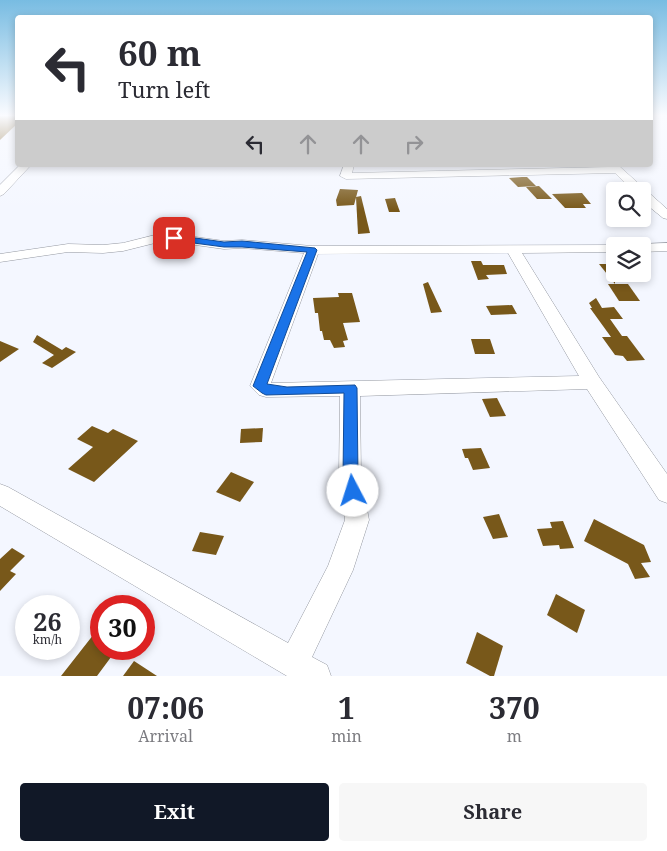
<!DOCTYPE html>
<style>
:root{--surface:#fff;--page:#f7f7f7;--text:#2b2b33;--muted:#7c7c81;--accent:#111827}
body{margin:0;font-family:"Noto Serif",serif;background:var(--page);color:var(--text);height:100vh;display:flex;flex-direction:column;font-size:19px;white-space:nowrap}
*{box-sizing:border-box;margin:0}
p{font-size:16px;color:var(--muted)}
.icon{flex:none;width:28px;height:28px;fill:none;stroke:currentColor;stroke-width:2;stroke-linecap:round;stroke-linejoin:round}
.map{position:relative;height:676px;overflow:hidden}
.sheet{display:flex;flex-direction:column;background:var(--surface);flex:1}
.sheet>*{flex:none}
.hud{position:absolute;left:15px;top:15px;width:638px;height:152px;border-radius:5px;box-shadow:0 2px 8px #0003;background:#fff;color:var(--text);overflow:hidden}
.buttons{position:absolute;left:606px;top:182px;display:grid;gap:10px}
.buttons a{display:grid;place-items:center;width:45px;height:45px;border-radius:5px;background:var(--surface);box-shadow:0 2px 8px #0003;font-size:25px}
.speed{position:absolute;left:15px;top:595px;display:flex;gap:10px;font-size:25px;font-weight:700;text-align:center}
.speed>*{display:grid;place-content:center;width:65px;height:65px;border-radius:50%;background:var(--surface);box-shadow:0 2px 8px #0003;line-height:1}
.speed small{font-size:12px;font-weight:400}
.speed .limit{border:8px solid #d22;background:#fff;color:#111}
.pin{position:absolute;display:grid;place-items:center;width:42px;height:42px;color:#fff;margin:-21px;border-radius:10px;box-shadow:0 2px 8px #0006}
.me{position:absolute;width:55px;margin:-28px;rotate:355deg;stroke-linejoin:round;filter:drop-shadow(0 0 4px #0008)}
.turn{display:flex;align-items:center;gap:18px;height:105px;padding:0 20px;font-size:22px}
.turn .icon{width:65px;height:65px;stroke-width:2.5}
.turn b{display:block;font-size:35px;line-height:42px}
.lanes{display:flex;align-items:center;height:48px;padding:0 20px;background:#0003;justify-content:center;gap:25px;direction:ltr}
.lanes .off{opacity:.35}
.eta{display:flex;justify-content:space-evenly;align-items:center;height:85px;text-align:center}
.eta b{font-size:30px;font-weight:700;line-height:35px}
.cta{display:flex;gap:10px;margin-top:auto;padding:10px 20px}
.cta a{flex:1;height:58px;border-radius:5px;background:var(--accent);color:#fff;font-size:20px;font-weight:700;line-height:58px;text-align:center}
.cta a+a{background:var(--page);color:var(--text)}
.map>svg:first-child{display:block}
.building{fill:#78581a}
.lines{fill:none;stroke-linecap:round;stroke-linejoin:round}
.minor-casing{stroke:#9498a1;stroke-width:1}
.minor{fill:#fff;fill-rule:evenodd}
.route{fill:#1a73e8;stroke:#114b97}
</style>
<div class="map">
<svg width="667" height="676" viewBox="0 0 667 676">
<rect width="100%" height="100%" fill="#f4f7ff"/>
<g class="building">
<polygon points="0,116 18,116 18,123 0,140"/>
<polygon points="522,177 527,177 536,186 518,187 509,178"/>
<polygon points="539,186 552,199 537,199 526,187"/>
<polygon points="340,189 358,190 354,205 337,206 336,200"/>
<polygon points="582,193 591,204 583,204 586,208 565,208 552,194"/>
<polygon points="361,196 370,233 358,234 356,197"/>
<polygon points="395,198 400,212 389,212 385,199"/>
<polygon points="471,261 481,261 483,265 504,265 507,274 486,275 489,279 478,280"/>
<polygon points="599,264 612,264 615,268 615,284"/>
<polygon points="428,282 442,312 431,313 423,284"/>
<polygon points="608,284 628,284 640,301 619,301"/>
<polygon points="338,293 352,293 360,322 343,323 348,340 343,341 345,347 334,348 330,340 324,340 322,331 320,331 318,313 315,313 313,298 339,297"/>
<polygon points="596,298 602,308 614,307 623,319 610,319 622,336 627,336 645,360 627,361 623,356 615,355 602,337 611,337 590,308 592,308 589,303"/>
<polygon points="512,305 517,314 491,315 486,306"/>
<polygon points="37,335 62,350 66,347 76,352 52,368 42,363 54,355 33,342"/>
<polygon points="471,339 490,339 495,354 475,354"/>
<polygon points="0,341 19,349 0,362"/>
<polygon points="497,398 506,416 490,417 482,399"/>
<polygon points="92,426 108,433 113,429 138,441 94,482 68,469 93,447 77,439"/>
<polygon points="263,428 262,442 240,443 241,429"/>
<polygon points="481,448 490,468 473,470 468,458 465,458 462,449"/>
<polygon points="231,472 254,482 240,502 216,492"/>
<polygon points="499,514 508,537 493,539 483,517"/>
<polygon points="594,519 644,545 651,562 641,563 650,577 635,579 628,564 584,541"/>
<polygon points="563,521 574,548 560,549 559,545 543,546 537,529 552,528 550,522"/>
<polygon points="200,532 224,536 216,555 192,551"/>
<polygon points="12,548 25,556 10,571 16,574 0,591 0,559"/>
<polygon points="556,594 585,610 577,633 547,615"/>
<polygon points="101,625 101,649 117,649 97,676 61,676"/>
<polygon points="477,632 503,646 494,676 490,676 466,663"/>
<polygon points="134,661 157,676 123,676"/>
</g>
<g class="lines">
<defs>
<g id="minor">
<polygon points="20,165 31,165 4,194 0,196 0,185"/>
<polygon points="344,165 354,165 352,173 608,167 607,165 618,165 667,209 667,219 663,218 642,201 642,191 633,191 615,173 346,179 340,176"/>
<path d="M 159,234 L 174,234 L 224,241 L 242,240 L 312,246 L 620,245 L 615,246 L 615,252 L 522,253 L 599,377 L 667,474 L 667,503 L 659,500 L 587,389 L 360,396 L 361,477 L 369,520 L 353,570 L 312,657 L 327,665 L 331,676 L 287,676 L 0,506 L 0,484 L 8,487 L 288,643 L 328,566 L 345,520 L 339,477 L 340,396 L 266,397 L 259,395 L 250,386 L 304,253 L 242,248 L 224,249 L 174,242 L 159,242 L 123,251 L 103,253 L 68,252 L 0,262 L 0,254 L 68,244 L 103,245 L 123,243 ZM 508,253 L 579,376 L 271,383 L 318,254 Z"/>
<polygon points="667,243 667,251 642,252 642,246 636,246 642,244"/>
</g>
</defs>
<use href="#minor" class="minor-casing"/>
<use href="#minor" class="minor"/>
</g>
<linearGradient id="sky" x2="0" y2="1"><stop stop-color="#78bce2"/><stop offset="0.55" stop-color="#fafbff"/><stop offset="1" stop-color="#fafbff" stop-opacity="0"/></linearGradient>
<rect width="667" height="210" fill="url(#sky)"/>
<polygon class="route" points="174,235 224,242 242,241 315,248 317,250 267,384 287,387 355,385 357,388 358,477 360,491 358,496 353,498 347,496 343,477 344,393 266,395 262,393 253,386 307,252 242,247 224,247 171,240 169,238"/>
</svg>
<div class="buttons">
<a><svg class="icon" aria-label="search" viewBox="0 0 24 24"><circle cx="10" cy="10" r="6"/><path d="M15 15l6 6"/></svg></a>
<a><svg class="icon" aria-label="layers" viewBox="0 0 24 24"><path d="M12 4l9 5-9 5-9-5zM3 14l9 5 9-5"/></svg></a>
</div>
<div class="speed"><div>26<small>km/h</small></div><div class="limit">30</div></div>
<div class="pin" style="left:174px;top:238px;background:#d93025"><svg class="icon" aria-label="arrive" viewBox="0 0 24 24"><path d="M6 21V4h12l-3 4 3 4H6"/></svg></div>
<svg class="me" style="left:353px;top:491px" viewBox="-20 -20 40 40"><circle r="19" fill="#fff"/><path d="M0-13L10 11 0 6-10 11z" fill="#1a73e8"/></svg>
<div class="hud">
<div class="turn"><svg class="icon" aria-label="left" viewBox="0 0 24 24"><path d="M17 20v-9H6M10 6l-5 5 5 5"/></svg><div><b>60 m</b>Turn left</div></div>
<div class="lanes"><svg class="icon" aria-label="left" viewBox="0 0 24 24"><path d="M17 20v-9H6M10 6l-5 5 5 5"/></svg><svg class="icon off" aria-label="ahead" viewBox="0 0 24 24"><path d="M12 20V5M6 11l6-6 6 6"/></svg><svg class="icon off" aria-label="ahead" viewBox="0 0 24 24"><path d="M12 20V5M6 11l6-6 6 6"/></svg><svg class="icon off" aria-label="right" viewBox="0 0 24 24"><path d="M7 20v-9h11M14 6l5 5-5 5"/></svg></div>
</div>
</div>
<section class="sheet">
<div class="eta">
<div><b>07:06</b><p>Arrival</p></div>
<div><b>1</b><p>min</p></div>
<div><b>370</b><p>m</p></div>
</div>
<div class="cta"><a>Exit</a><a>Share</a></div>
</section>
